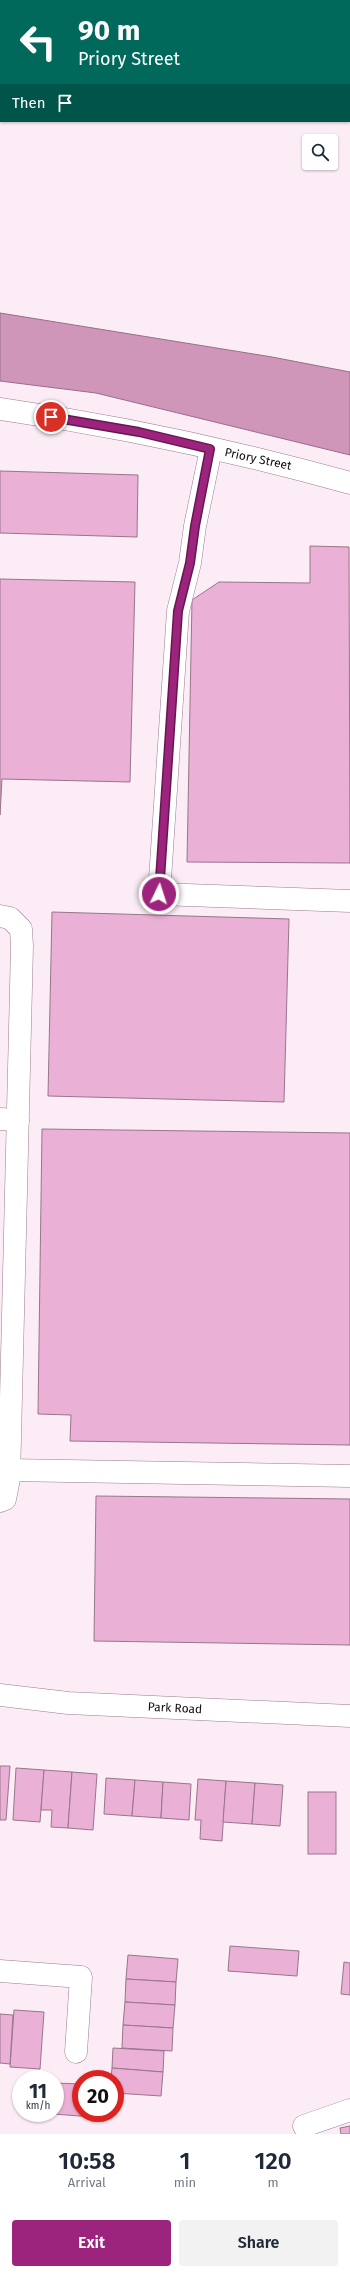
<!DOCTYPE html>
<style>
:root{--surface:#fff;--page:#f2f2f3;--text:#1f2937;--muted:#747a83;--accent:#9d247d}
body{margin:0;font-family:"Fira Sans",sans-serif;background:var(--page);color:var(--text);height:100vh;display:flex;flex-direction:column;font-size:15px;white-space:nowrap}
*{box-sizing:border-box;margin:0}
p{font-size:13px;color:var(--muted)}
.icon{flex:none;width:22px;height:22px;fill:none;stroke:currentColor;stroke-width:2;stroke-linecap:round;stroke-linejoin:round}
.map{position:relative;height:2134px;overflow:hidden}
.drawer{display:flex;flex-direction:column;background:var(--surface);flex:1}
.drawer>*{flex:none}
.banner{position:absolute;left:0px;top:0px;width:350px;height:122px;box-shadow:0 1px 3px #0004;background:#00695c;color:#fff;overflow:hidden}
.fabs{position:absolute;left:302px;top:134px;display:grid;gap:8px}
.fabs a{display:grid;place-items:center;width:36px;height:36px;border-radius:4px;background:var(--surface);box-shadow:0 1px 3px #0004;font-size:20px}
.speed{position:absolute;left:12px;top:2070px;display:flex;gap:8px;font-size:20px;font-weight:700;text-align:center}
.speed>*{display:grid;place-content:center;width:52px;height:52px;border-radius:50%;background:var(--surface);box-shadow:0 1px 3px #0004;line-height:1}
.speed small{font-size:10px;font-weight:400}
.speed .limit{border:6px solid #d22;background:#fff;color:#111}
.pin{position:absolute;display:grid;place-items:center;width:34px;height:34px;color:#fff;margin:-17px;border:2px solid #fff;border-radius:50%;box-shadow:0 1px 4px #0007}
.me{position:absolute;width:44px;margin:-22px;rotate:4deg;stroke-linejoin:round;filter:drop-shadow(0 0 3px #0008)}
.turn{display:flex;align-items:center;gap:14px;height:84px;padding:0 12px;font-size:18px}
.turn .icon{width:52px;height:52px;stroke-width:2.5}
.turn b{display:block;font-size:28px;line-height:34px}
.then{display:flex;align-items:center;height:38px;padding:0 12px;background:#0003;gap:8px;font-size:15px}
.eta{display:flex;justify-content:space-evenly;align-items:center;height:68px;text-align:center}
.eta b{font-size:24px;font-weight:600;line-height:28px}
.action{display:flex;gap:8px;margin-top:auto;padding:8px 12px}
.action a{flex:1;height:46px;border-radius:4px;background:var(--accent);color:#fff;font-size:16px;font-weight:600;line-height:46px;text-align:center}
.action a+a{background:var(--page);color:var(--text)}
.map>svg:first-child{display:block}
.water{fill:#cf96ba;stroke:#986d88}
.building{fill:#ebb0d5;stroke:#97768a}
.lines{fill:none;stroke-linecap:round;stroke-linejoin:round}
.minor-casing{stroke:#9c7c90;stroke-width:23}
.minor{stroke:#fff;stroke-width:22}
.route-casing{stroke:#661751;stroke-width:10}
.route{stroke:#9d247d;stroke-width:7}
.labels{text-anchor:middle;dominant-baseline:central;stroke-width:3;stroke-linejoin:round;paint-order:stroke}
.street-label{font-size:12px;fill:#170c13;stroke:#fff}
</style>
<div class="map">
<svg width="350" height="2134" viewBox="0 0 350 2134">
<rect width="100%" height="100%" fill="#fbecf5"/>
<polygon class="water" points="0,313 272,357 350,372 350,455 96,393 0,381"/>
<g class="building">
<polygon points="0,471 138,475 137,537 0,533"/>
<polygon points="310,546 349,547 350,863 187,862 192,600 219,582 310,583"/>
<polygon points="0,579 135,582 130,782 2,779 0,815"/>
<polygon points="52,912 289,919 284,1102 48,1096"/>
<polygon points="42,1129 350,1133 350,1445 70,1441 71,1415 38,1414"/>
<polygon points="96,1496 350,1499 350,1645 94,1641"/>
<polygon points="0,1766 10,1766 6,1820 0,1820"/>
<polygon points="16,1768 44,1770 40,1822 13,1820"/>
<polygon points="44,1770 72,1772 68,1828 51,1827 52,1810 41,1810"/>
<polygon points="72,1772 97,1774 93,1830 68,1828"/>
<polygon points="106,1778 135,1780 132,1816 104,1814"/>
<polygon points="198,1779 226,1781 222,1841 200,1839 201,1820 195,1820"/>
<polygon points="135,1780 163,1782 161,1818 132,1816"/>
<polygon points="226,1781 255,1783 252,1824 223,1822"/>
<polygon points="163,1782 191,1784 189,1820 161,1818"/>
<polygon points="255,1783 283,1785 280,1826 252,1824"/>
<rect x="308" y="1792" width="28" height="62"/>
<polygon points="230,1946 299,1951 297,1976 228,1971"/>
<polygon points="128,1955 178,1959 176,1982 126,1979"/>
<polygon points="344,1962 350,1963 350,1995 341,1994"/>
<polygon points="126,1979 176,1982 175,2005 125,2002"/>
<polygon points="125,2002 175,2005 173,2028 123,2025"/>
<polygon points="14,2010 44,2012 40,2069 10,2067"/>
<polygon points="0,2014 13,2015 10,2064 0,2063"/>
<polygon points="123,2025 173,2028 172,2051 122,2048"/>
<polygon points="113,2048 164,2051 163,2072 112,2068"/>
<polygon points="112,2068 163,2072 161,2096 115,2093 115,2079 111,2079"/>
<polygon points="55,2083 81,2084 81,2113 106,2113 106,2118 40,2113 55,2113"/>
<polygon points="350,2126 350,2134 341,2134 340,2128"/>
</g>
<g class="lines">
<defs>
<g id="minor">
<path d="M 0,409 C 118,426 235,451 350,483"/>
<polyline points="211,449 195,526 190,563 178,611 159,894 350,901"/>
<polyline points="0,916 10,918 21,929 22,946 9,1479 5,1499 0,1501"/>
<polyline points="0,1119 18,1120"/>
<polyline points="9,1470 350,1476"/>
<polyline points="0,1695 68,1703 350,1716"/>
<polyline points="0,1971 81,1977 76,2052"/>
<polyline points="304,2126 350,2110"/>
</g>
</defs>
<use href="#minor" class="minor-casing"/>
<use href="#minor" class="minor"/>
</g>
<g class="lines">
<defs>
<polyline id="route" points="51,417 139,432 210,449 195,526 190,563 178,611 159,894"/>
</defs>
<use href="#route" class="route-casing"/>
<use href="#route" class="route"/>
</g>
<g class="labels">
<g class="street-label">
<text transform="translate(258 459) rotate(12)">Priory Street</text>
<text transform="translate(175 1708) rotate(3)">Park Road</text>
</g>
</g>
</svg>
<div class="fabs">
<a><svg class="icon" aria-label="search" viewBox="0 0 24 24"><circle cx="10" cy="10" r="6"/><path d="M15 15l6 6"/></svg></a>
</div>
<div class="speed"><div>11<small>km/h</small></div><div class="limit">20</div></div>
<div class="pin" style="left:51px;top:417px;background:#d93025"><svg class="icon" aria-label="arrive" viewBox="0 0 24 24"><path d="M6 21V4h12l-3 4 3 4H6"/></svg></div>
<svg class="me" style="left:159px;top:894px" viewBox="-20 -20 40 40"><circle r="17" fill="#9d247d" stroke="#fff" stroke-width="3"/><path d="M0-11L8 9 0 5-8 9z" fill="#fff"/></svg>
<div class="banner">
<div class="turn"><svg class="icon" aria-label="left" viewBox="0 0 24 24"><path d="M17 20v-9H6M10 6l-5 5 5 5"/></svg><div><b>90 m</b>Priory Street</div></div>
<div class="then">Then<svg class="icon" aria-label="arrive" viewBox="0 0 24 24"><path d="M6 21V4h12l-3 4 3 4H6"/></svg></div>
</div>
</div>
<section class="drawer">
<div class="eta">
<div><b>10:58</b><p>Arrival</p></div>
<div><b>1</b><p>min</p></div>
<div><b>120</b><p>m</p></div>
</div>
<div class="action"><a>Exit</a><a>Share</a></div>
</section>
